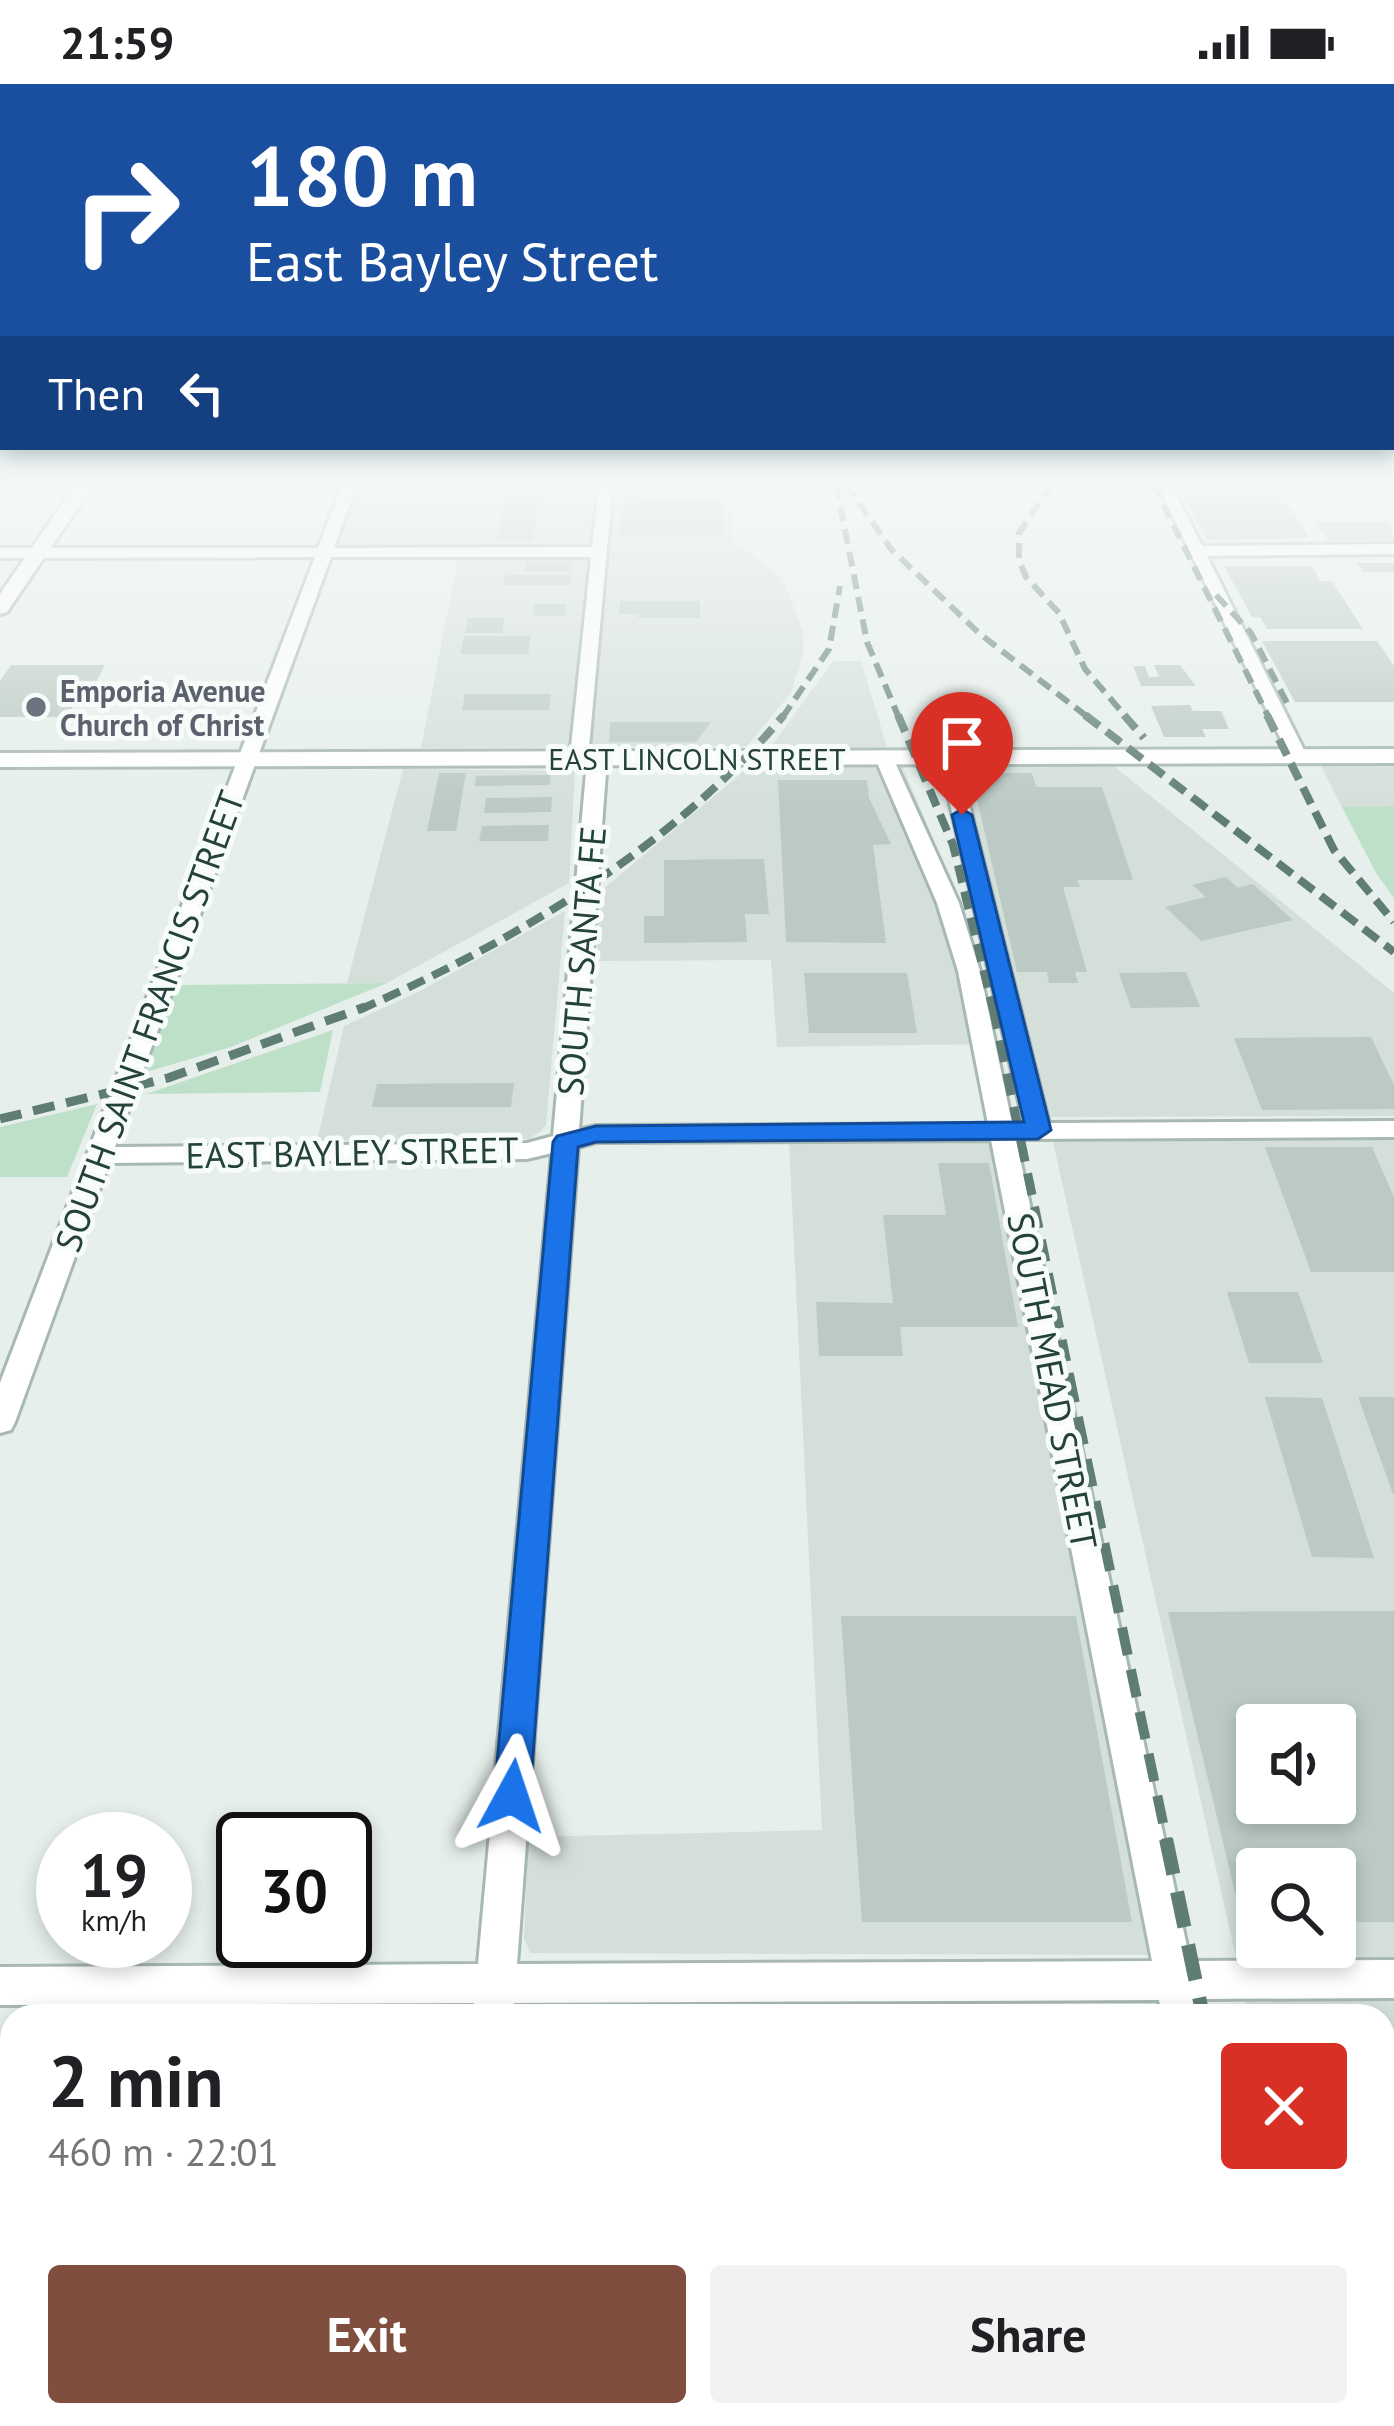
<!DOCTYPE html>
<meta charset="utf-8">
<style>
:root{--surface:#fff;--page:#f2f2f2;--text:#202124;--muted:#757577;--accent:#7f4e3f}
body{margin:0;font-family:"PT Sans",sans-serif;background:var(--page);color:var(--text);height:100vh;display:flex;flex-direction:column;font-size:45px;white-space:nowrap}
*{box-sizing:border-box;margin:0}
p{font-size:39px;color:var(--muted)}
.icon{flex:none;width:66px;height:66px;fill:none;stroke:currentColor;stroke-width:2;stroke-linecap:round;stroke-linejoin:round}
.map{position:relative;flex:1;overflow:hidden}
.side{position:absolute;left:0px;top:1920px;width:1395px;height:423px;display:flex;flex-direction:column;background:var(--surface);border-radius:36px 36px 0 0;box-shadow:0 6px 18px #0003}
.side>*{flex:none}
.hud{position:absolute;left:0px;top:0px;width:1395px;height:366px;box-shadow:0 6px 18px #0003;background:#1a4fa0;color:#fff;overflow:hidden}
.fabs{position:absolute;left:1236px;top:1620px;display:grid;gap:24px}
.fabs a{display:grid;place-items:center;width:120px;height:120px;border-radius:12px;background:var(--surface);box-shadow:0 6px 18px #0003;font-size:60px}
.speed{position:absolute;left:36px;top:1728px;display:flex;gap:24px;font-size:60px;font-weight:700;text-align:center}
.speed>*{display:grid;place-content:center;width:156px;height:156px;border-radius:50%;background:var(--surface);box-shadow:0 6px 18px #0003;line-height:1}
.speed small{font-size:30px;font-weight:400}
.speed .limit{border:6px solid #111;border-radius:18px;background:#fff;color:#111}
.pin{position:absolute;display:grid;place-items:center;width:102px;height:102px;color:#fff;margin:-123px -51px;border-radius:50% 50% 50% 0;rotate:-45deg;box-shadow:0 0 12px #0007}
.pin .icon{rotate:45deg}
.me{position:absolute;width:132px;margin:-66px;rotate:5deg;stroke-linejoin:round;filter:drop-shadow(0 0 9px #0008)}
.turn{display:flex;align-items:center;gap:42px;height:252px;padding:0 48px;font-size:54px}
.turn .icon{width:156px;height:156px;stroke-width:2.5}
.turn b{display:block;font-size:84px;line-height:102px}
.then{display:flex;align-items:center;height:114px;padding:0 48px;background:#0003;gap:24px;font-size:45px}
.round{display:grid;place-items:center;flex:none;width:126px;height:126px;border-radius:12px;background:var(--page)}
.summary{display:flex;align-items:center;justify-content:space-between;height:204px;padding:0 48px}
h1{font-size:72px;font-weight:800;line-height:90px}
.action{display:flex;gap:24px;margin-top:auto;padding:24px 48px}
.action a{flex:1;height:138px;border-radius:12px;background:var(--accent);color:#fff;font-size:48px;font-weight:800;line-height:138px;text-align:center}
.action a+a{background:var(--page);color:var(--text)}
.status{display:flex;justify-content:space-between;align-items:center;height:84px;padding:0 60px;background:var(--surface);direction:ltr}
.status svg{height:33px;fill:currentColor}
.map>svg:first-child{display:block}
.built{fill:#d4dfda;fill-rule:evenodd}
.green{fill:#bfe0c8}
.building{fill:#bbcac4;fill-rule:evenodd}
.lines{fill:none;stroke-linecap:round;stroke-linejoin:round}
.minor-casing{stroke:#a8b8b2;stroke-width:6}
.tertiary-casing{stroke:#a8b8b2;stroke-width:6}
.minor{fill:#fff;fill-rule:evenodd}
.tertiary{fill:#fff;fill-rule:evenodd}
.rail-far4{stroke:#5f7d75;stroke-width:6;stroke-dasharray:15 8;stroke-linecap:butt}
.rail-far3{stroke:#5f7d75;stroke-width:8;stroke-dasharray:18 9;stroke-linecap:butt}
.rail-far2{stroke:#5f7d75;stroke-width:9;stroke-dasharray:22 12;stroke-linecap:butt}
.rail-far1{stroke:#5f7d75;stroke-width:10;stroke-dasharray:28 15;stroke-linecap:butt}
.rail{stroke:#5f7d75;stroke-width:14;stroke-dasharray:36 18;stroke-linecap:butt}
.route{fill:#1a73e8;stroke:#114b97;stroke-width:3}
.worship-dot{fill:#6b7280;stroke:#f7fbf9;stroke-width:4.5}
.labels{text-anchor:middle;dominant-baseline:central;stroke-width:10;stroke-linejoin:round;paint-order:stroke}
.far-worship-label{font-size:30px;font-weight:bold;fill:#5b616d;stroke:#f7fbf9;text-anchor:start}
.far-street-label{font-size:30px;fill:#24423a;stroke:#f7fbf9}
.street-label{font-size:36px;fill:#24423a;stroke:#f7fbf9}
</style>
<div class="status"><b>21:59</b><svg viewBox="0 0 49 12"><path d="M0 12V9h3v3zM5 12V6h3v6zM10 12V3h3v9zM15 12V0h3v12zM26 1h20v11H26zM47 4h2v5h-2z"/></svg></div>
<div class="map">
<svg width="1394" height="2342" viewBox="0 0 1394 2342">
<rect width="100%" height="100%" fill="#e6efeb"/>
<g class="built">
<polygon points="358,400 731,400 734,458 782,493 803,547 803,570 791,609 747,662 421,664 460,464 339,462"/>
<polygon points="833,577 861,577 887,663 771,663"/>
<polygon points="1320,680 1394,680 1394,722 1342,723"/>
<polygon points="978,681 1115,683 1394,909 1394,1032 1051,1033 964,687"/>
<polygon points="750,682 903,683 962,825 991,960 777,963 771,876 597,877 597,810"/>
<polygon points="403,685 575,687 569,799 387,899 347,899"/>
<polygon points="565,827 546,1041 540,1048 528,1055 317,1057 344,942 418,908"/>
<path d="M 1394,1054 L 1394,2342 L 1346,2342 L 1343,2331 L 1383,2331 L 1383,1932 L 1249,1932 L 1053,1058 ZM 1257,1641 L 1335,1641 L 1335,1719 L 1257,1719 ZM 1257,1785 L 1335,1785 L 1335,1863 L 1257,1863 Z"/>
<polygon points="992,1057 1148,1871 530,1869 524,1854 528,1753 822,1746 789,1058"/>
<polygon points="856,2331 1233,2331 1235,2342 857,2342"/>
</g>
<g class="green">
<polygon points="1394,722 1394,814 1376,789 1342,723"/>
<polygon points="387,899 231,963 143,989 177,901"/>
<polygon points="333,946 320,1008 146,1010"/>
<polygon points="97,1020 67,1093 0,1093 0,1043"/>
</g>
<g class="building">
<polygon points="508,400 583,400 582,408 541,408 533,456 496,456"/>
<polygon points="1177,400 1275,400 1309,454 1207,456"/>
<polygon points="623,410 638,410 638,416 723,416 723,451 619,451"/>
<polygon points="1316,438 1388,438 1394,456 1328,456"/>
<polygon points="527,477 572,477 571,487 525,487"/>
<polygon points="1357,479 1394,479 1394,488 1363,488"/>
<polygon points="1224,482 1311,482 1321,497 1332,497 1363,545 1267,545 1260,533 1252,533"/>
<polygon points="505,491 571,491 570,501 503,501"/>
<polygon points="620,517 700,517 700,534 638,534 639,530 619,530"/>
<polygon points="535,520 567,520 565,532 533,532"/>
<polygon points="468,534 505,534 502,549 465,549"/>
<polygon points="464,552 531,552 528,570 460,570"/>
<polygon points="1262,557 1377,557 1394,582 1394,618 1295,618"/>
<polygon points="11,581 105,581 88,614 78,614 67,633 0,633 0,597"/>
<polygon points="1154,581 1180,581 1196,602 1141,602 1133,582 1145,582 1149,593 1159,593"/>
<polygon points="465,610 551,610 549,626 462,626"/>
<polygon points="1190,621 1193,627 1221,627 1229,645 1202,645 1206,653 1164,653 1151,622"/>
<polygon points="952,623 996,623 1006,656 960,657"/>
<polygon points="610,638 711,638 696,658 609,658"/>
<polygon points="439,689 466,689 456,747 427,747"/>
<polygon points="971,689 1032,689 1036,703 1102,703 1133,796 1077,796 1080,803 1063,803 1087,888 1075,888 1078,899 1049,899 1047,888 1017,888"/>
<polygon points="551,691 550,701 475,702 476,692"/>
<polygon points="778,696 867,696 869,714 891,760 873,761 886,859 786,858"/>
<polygon points="552,713 551,728 484,729 486,714"/>
<polygon points="549,741 548,757 479,757 482,742"/>
<polygon points="764,775 769,830 745,830 747,858 644,859 644,832 664,832 664,776"/>
<polygon points="1226,793 1238,804 1253,800 1293,836 1201,857 1165,823 1206,813 1192,801"/>
<polygon points="1186,888 1200,923 1131,924 1119,889"/>
<polygon points="804,889 907,889 917,949 809,949"/>
<polygon points="1371,953 1394,1001 1394,1025 1262,1026 1234,954"/>
<polygon points="514,999 511,1023 372,1023 377,1000"/>
<polygon points="1265,1063 1372,1063 1394,1113 1394,1188 1311,1188"/>
<polygon points="938,1079 989,1079 1018,1243 900,1243 903,1272 819,1272 816,1218 893,1219 883,1131 946,1131"/>
<polygon points="1227,1208 1298,1208 1323,1279 1249,1279"/>
<polygon points="1265,1313 1322,1314 1374,1474 1312,1473"/>
<polygon points="1358,1313 1394,1313 1394,1410 1393,1410"/>
<path d="M 1394,1527 L 1394,1838 L 1335,1838 L 1335,1785 L 1257,1785 L 1257,1838 L 1242,1838 L 1168,1528 ZM 1257,1641 L 1335,1641 L 1335,1719 L 1257,1719 Z"/>
<polygon points="841,1532 1076,1532 1132,1838 862,1838"/>
<polygon points="1383,2056 1394,2056 1392,2330 1383,2293"/>
</g>
<g class="lines">
<defs>
<g id="minor">
<path d="M 343,400 L 357,400 L 334,464 L 592,463 L 599,400 L 613,400 L 589,663 L 606,689 L 579,1046 L 596,1042 L 988,1040 L 958,887 L 937,819 L 875,674 L 884,668 L 893,674 L 959,819 L 980,887 L 1012,1039 L 1024,1039 L 939,672 L 948,666 L 957,672 L 1049,1039 L 1394,1037 L 1394,1053 L 1016,1055 L 1190,1877 L 1394,1876 L 1394,1914 L 1198,1915 L 1202,1932 L 1162,1932 L 1159,1916 L 514,1919 L 513,1932 L 473,1932 L 474,1919 L 0,1921 L 0,1883 L 478,1880 L 552,1069 L 527,1075 L 109,1079 L 15,1338 L 11,1346 L 0,1349 L 0,1299 L 315,473 L 0,474 L 0,464 L 318,464 ZM 331,473 L 591,473 L 571,663 L 586,689 L 553,1052 L 527,1059 L 115,1063 ZM 991,1056 L 1152,1877 L 517,1880 L 578,1063 L 596,1058 Z"/>
<polygon points="1157,400 1171,400 1202,462 1394,460 1394,470 1207,472 1307,672 1305,676 1289,672"/>
<polygon points="437,2331 483,2331 482,2342 436,2342"/>
<polygon points="1237,2331 1283,2331 1285,2342 1239,2342"/>
</g>
<g id="tertiary">
<polygon points="76,400 94,400 7,528 0,530 0,510"/>
<polygon points="1394,665 1394,679 0,683 0,669"/>
</g>
</defs>
<use href="#minor" class="minor-casing"/>
<use href="#tertiary" class="tertiary-casing"/>
<use href="#minor" class="minor"/>
<use href="#tertiary" class="tertiary"/>
<g class="rail-far4">
<polyline points="836,400 867,558 899,634"/>
<polyline points="846,400 891,465 980,550 1089,634"/>
<polyline points="1052,400 1019,449 1019,476 1026,493 1059,529 1085,585 1127,634"/>
<polyline points="1153,400 1269,634"/>
<polyline points="1216,511 1251,549 1287,619"/>
<polyline points="782,634 829,565 840,502"/>
</g>
<g class="rail-far3">
<polyline points="898,631 953,761 993,926"/>
<polyline points="1085,631 1394,868"/>
<polyline points="1124,631 1144,654"/>
<polyline points="1267,631 1334,766 1394,838"/>
<path d="M 359,926 C 516,857 673,763 784,631"/>
</g>
<g class="rail-far2">
<polyline points="993,923 1070,1294"/>
<polyline points="0,1035 168,994 365,923"/>
</g>
<polyline class="rail-far1" points="1069,1291 1167,1758"/>
<g class="rail">
<polyline points="1166,1755 1203,1932"/>
<polyline points="1285,2331 1288,2342"/>
</g>
</g>
<linearGradient id="sky" x2="0" y2="1"><stop stop-color="#84bce0"/><stop offset="0.55" stop-color="#f4f8f6"/><stop offset="1" stop-color="#f4f8f6" stop-opacity="0"/></linearGradient>
<rect width="1394" height="728" fill="url(#sky)"/>
<polygon class="route" points="962,725 972,731 1051,1046 1038,1055 596,1058 578,1063 530,1712 525,1724 512,1729 499,1724 494,1712 553,1058 557,1052 596,1042 1024,1038 952,731"/>
<circle class="worship-dot" cx="36" cy="623" r="12"/>
<g class="labels">
<g class="far-worship-label">
<text x="60" y="606">Emporia Avenue<tspan x="60" dy="34">Church of Christ</tspan></text>
</g>
<g class="far-street-label">
<text x="697" y="674">EAST LINCOLN STREET</text>
</g>
<g class="street-label">
<text transform="translate(581 877) rotate(-85)">SOUTH SANTA FE</text>
<text transform="translate(149 937) rotate(-70)">SOUTH SAINT FRANCIS STREET</text>
<text transform="translate(352 1068) rotate(-1)">EAST BAYLEY STREET</text>
<text transform="translate(1053 1297) rotate(79)">SOUTH MEAD STREET</text>
</g>
</g>
</svg>
<div class="fabs">
<a><svg class="icon" aria-label="sound" viewBox="0 0 24 24"><path d="M4 9h4l5-4v14l-5-4H4zM17 9q2 3 0 6"/></svg></a>
<a><svg class="icon" aria-label="search" viewBox="0 0 24 24"><circle cx="10" cy="10" r="6"/><path d="M15 15l6 6"/></svg></a>
</div>
<div class="speed"><div>19<small>km/h</small></div><div class="limit">30</div></div>
<div class="pin" style="left:962px;top:731px;background:#d93025"><svg class="icon" aria-label="arrive" viewBox="0 0 24 24"><path d="M6 21V4h12l-3 4 3 4H6"/></svg></div>
<svg class="me" style="left:512px;top:1712px" viewBox="-20 -20 40 40"><path d="M0-17L14 15 0 8-14 15z" fill="#1a73e8" stroke="#fff" stroke-width="4"/></svg>
<div class="hud">
<div class="turn"><svg class="icon" aria-label="right" viewBox="0 0 24 24"><path d="M7 20v-9h11M14 6l5 5-5 5"/></svg><div><b>180 m</b>East Bayley Street</div></div>
<div class="then">Then<svg class="icon" aria-label="left" viewBox="0 0 24 24"><path d="M17 20v-9H6M10 6l-5 5 5 5"/></svg></div>
</div>
<section class="side">
<div class="summary"><div><h1>2 min</h1><p>460 m · 22:01</p></div><a class="round" style="background:#d93025;color:#fff"><svg class="icon" aria-label="close" viewBox="0 0 24 24"><path d="M6 6l12 12M18 6L6 18"/></svg></a></div>
<div class="action"><a>Exit</a><a>Share</a></div>
</section>
</div>
